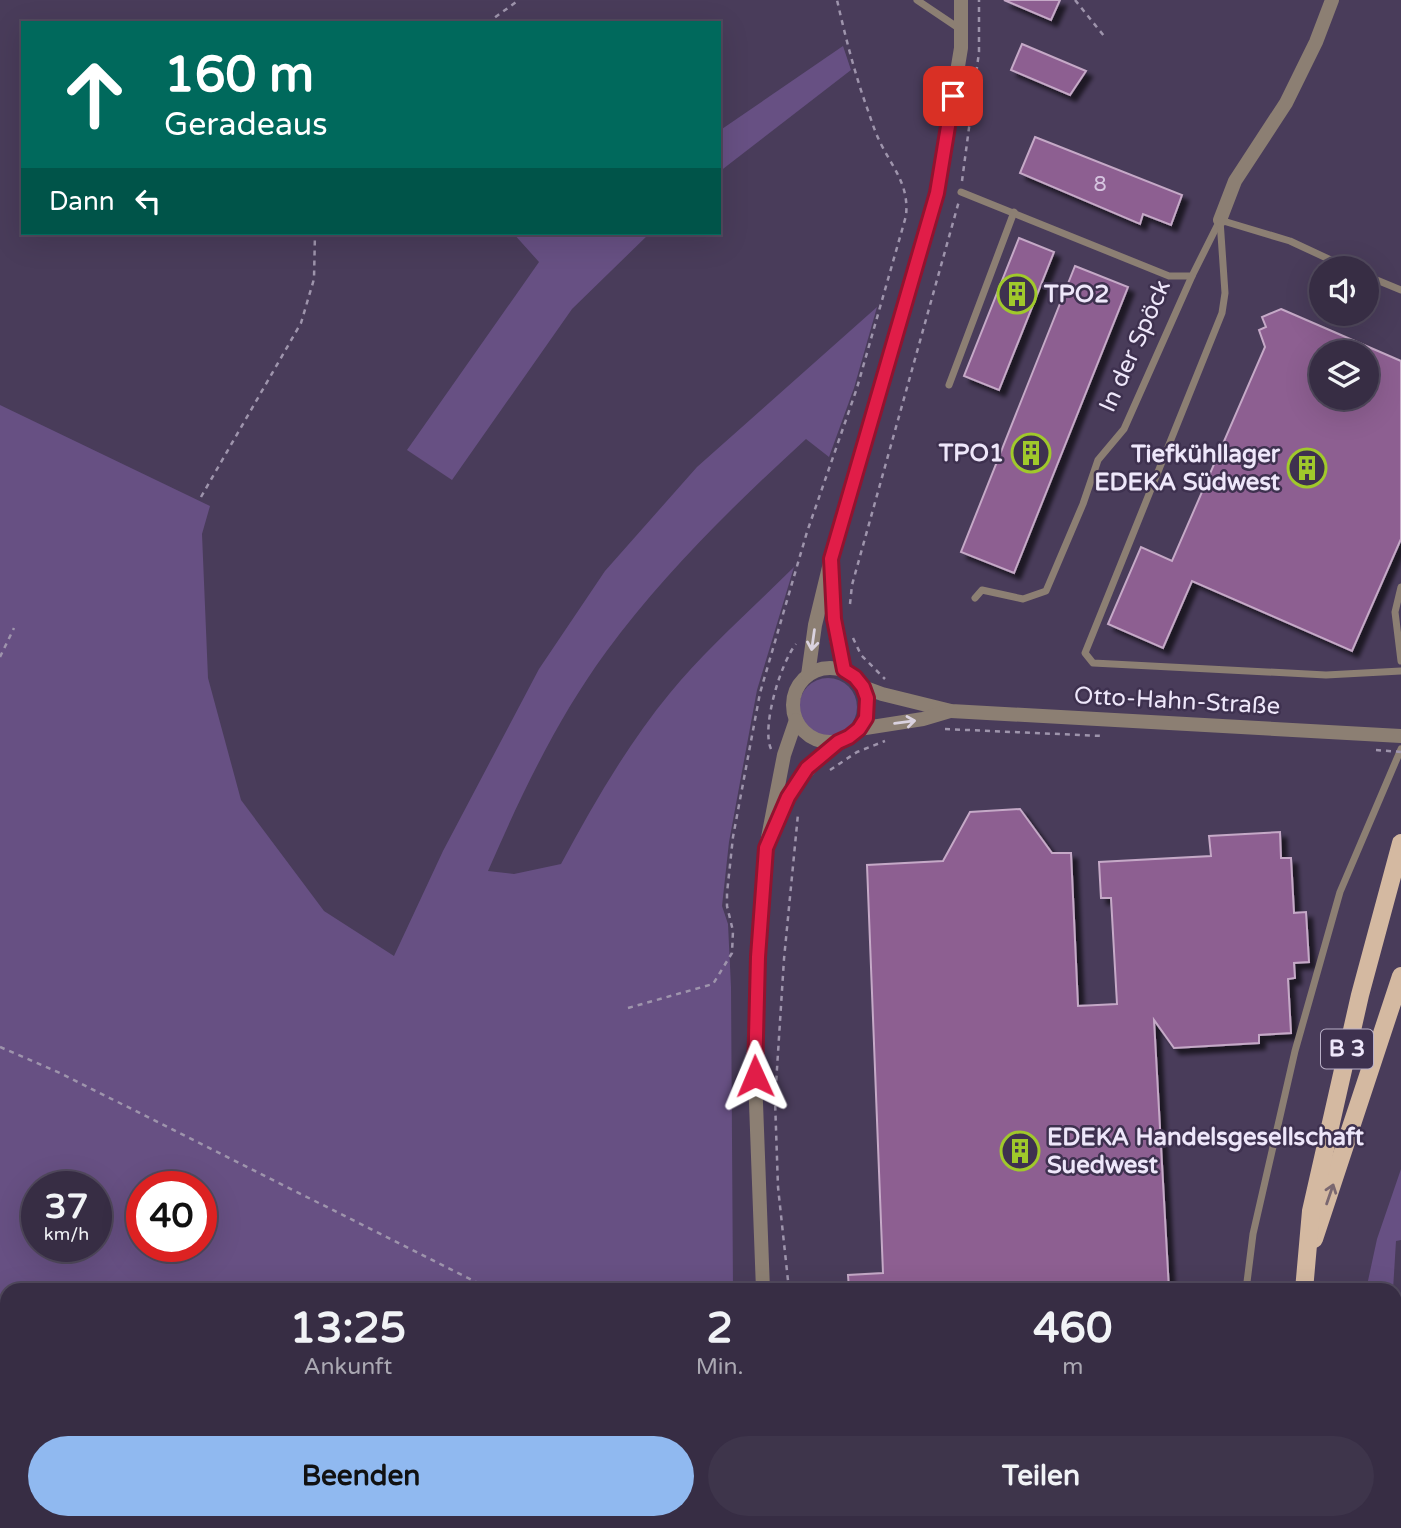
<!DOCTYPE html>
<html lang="de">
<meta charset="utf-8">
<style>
:root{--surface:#372d44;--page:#3e354b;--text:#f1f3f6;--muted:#aaa8b2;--line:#51495d;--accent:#90b9f0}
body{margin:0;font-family:"Varela Round",sans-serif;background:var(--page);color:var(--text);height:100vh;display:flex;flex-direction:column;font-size:26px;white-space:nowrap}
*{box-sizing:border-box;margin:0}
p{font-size:23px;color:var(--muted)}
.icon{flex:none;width:38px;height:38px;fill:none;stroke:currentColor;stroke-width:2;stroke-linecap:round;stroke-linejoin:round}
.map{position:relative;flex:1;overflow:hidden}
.side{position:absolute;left:0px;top:1283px;width:1402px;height:247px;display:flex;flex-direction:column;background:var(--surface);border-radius:21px 21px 0 0;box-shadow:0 7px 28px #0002,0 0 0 2px var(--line)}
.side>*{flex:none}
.hud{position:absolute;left:21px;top:21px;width:700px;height:214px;border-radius:0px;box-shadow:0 7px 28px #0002,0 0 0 2px var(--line);background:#00695c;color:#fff;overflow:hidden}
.tools{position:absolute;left:1309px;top:256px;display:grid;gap:14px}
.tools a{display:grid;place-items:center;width:70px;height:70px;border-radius:50%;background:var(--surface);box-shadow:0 7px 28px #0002,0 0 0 2px var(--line);font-size:35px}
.speed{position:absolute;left:21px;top:1171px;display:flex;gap:14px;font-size:35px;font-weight:700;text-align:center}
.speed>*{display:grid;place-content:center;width:91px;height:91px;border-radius:50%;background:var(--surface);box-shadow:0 7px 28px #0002,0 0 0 2px var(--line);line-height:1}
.speed small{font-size:18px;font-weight:400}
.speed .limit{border:10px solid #d22;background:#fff;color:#111}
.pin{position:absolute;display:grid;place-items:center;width:60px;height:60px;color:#fff;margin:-30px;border-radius:14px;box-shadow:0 4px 10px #0006}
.me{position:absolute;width:77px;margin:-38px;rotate:359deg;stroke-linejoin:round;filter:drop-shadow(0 0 5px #0008)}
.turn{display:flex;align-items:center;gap:24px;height:147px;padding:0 28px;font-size:32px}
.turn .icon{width:91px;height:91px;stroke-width:2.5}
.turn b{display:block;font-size:49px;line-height:60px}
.then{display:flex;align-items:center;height:66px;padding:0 28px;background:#0003;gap:14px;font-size:26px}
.eta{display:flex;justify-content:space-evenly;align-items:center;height:119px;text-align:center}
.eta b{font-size:42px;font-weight:700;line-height:49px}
.cta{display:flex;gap:14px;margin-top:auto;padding:14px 28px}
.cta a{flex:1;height:80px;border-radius:42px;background:var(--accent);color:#111;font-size:28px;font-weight:700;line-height:80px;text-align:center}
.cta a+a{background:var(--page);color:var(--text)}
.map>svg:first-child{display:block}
.green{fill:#675083;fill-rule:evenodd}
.building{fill:#8d5e91;stroke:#c5a9c7;stroke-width:2;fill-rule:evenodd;filter:url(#shadow)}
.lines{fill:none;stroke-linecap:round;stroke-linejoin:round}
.path{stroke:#9e94ac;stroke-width:2.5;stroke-dasharray:5 5;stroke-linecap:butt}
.service{stroke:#8c7f73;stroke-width:7}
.minor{stroke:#8c7f73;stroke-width:14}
.tertiary{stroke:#8c7f73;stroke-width:14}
.primary{stroke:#d4b9a1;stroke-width:18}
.path-bridge{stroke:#9e94ac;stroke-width:2.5;stroke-dasharray:5 5;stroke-linecap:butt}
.oneway{stroke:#dad2df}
.oneway2{stroke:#7a6770}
.route-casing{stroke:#92132f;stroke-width:18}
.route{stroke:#e11d48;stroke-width:12}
.labels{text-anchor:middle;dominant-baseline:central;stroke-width:5;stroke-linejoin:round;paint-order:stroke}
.number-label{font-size:21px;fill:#d6c5e0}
.shield{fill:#3e314f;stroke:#b9b0c7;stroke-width:2}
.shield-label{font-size:23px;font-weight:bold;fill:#eee7fa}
.poi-label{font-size:24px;font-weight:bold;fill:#eee7fa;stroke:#3e314f;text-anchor:start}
.street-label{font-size:24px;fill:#eee7fa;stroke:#3e314f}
</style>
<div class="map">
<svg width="1401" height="1528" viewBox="0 0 1401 1528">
<defs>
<filter id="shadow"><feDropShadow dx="6" dy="6" stdDeviation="2" flood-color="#0009"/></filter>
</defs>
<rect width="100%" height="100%" fill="#493c5a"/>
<g class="green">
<polygon points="843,46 851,70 719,172 719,131"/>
<polygon points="513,233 570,233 574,237 581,233 650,233 572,309 452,480 407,450 539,262"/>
<path d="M 877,307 L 854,388 L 829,457 L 806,439 C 734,505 664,573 606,652 C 557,719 521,795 488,871 L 514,874 L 561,864 C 593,805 627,745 670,693 C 707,648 753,608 794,567 L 757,690 L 729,842 L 722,906 L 728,924 L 731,987 L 733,1290 L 7,1290 L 7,1522 L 671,1523 L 669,1528 L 0,1528 L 0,405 L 210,506 L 202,534 L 208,678 L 241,800 L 324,911 L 394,956 L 443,851 L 539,669 L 605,571 L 697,467 ZM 96,1186 L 96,1246 L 37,1246 L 37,1186 ZM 201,1186 L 201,1246 L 142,1246 L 142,1186 Z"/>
<circle cx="828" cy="707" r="29"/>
<polygon points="1401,1169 1401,1240 1396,1241 1393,1290 1366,1290 1377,1239"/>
</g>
<g class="building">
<polygon points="1004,0 1060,0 1051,20"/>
<polygon points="1022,44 1086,71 1070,95 1011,70"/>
<polygon points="1035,137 1182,195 1171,225 1143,214 1140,224 1020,173"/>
<polygon points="1019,238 1054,252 999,390 964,376"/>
<polygon points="1075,266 1128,287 1014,573 961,552"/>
<path d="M 1281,309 L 1401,361 L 1401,539 L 1352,651 L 1192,581 L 1163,648 L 1108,624 L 1141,547 L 1172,561 L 1265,347 L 1259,330 L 1266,327 L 1262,317 ZM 1321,352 L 1367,352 L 1367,397 L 1321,397 Z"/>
<polygon points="1020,809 1052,853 1071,853 1078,1006 1117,1004 1111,898 1101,898 1099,862 1211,856 1209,836 1280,832 1281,858 1291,858 1294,913 1306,912 1309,962 1294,963 1295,978 1288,979 1291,1033 1259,1035 1259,1043 1174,1048 1154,1020 1169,1290 849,1290 848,1275 883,1273 867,865 943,861 970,812"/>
</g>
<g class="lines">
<g class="path">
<polyline points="1075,0 1104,36"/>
<polyline points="487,23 519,0"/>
<polyline points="962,181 979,52 979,0"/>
<polyline points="201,497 301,323 314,279 315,233"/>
<polyline points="850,604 852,585 959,201"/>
<polyline points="853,638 861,655 885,679"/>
<polyline points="0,657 14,628"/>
<polyline points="945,729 1103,736"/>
<path d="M 771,749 C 761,727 781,662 796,644"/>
<polyline points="830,770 857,752 885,741"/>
<path d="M 628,1008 L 713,984 L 732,953 L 733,931 L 727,906 L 727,893 L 733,837 L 760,693 L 807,532 L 857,388 L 906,216 C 909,186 895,171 882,146 C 875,133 871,119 866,105 C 854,71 845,35 837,0"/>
<polyline points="0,1047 60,1073 492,1290"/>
<polyline points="789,1290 778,1187 775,1100 784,959 798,814"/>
<polyline points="830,1522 832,1528"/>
<polyline points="495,1528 496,1522"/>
</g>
<g class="service">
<polyline points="917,0 960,29"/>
<polyline points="961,192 1169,276 1192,276 1219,222"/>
<polyline points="1220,220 1225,293 1222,313 1085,653 1093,663 1326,675 1401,671"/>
<polyline points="1220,220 1290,241 1348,268"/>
<polyline points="1367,276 1401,290"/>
<polyline points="949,385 1014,212"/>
<polyline points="1401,587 1395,612 1401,661"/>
<polyline points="975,598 982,590 1023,599 1046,591 1083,504 1098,460 1124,429 1192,276"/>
<polyline points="1246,1290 1253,1234 1295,1051 1340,892 1401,749"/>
<polyline points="1227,1528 1227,1522"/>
</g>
<g class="minor">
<polyline points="1220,220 1235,181 1286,103 1316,42 1332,0"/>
<polyline points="772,1522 781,1528"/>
</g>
<g class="tertiary">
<polyline points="832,574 836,638 844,670"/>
<circle cx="830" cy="705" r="37"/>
<polyline points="808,675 815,625 831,559 937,193 961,48 961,0"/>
<polyline points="863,687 882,694 951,711 1401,736"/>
<polyline points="859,729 923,719 950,711"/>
<path d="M 776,824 C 792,787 807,766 838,742"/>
<polyline points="763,1290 754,1050 758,957 766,848 784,755 796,720"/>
<polyline points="739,1528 741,1522"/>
</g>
<g class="primary">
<polyline points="1314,1239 1401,976"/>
<polyline points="1304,1290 1311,1211 1360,995 1401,843"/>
<polyline points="1288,1528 1288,1522"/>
</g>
<polyline class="path-bridge" points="1376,750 1401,752"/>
</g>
<defs><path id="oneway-shaft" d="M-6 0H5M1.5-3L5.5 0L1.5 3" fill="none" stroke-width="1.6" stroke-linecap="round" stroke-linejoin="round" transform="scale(1.75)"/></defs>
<g class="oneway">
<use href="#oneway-shaft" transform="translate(813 640) rotate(98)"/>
<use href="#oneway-shaft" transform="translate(905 722) rotate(-7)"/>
</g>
<use class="oneway2" href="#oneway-shaft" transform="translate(1330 1194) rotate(-71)"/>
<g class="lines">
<defs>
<polyline id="route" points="755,1076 758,957 766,848 788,797 807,768 838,742 849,737 859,729 866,718 867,698 863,687 855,677 844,670 834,619 831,559 937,193 953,96"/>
</defs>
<use href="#route" class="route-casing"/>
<use href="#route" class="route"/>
</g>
<defs>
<symbol id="building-ring" viewBox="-11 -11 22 22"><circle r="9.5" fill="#3e314f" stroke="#a0c92b" stroke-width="1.5"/><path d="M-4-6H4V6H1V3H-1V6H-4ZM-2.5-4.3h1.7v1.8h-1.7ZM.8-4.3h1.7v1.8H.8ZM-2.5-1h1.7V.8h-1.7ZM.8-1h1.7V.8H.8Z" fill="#a0c92b"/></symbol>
</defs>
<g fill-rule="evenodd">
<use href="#building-ring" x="995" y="272" width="44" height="44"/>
<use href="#building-ring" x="1009" y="431" width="44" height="44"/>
<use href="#building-ring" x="1285" y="446" width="44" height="44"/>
<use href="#building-ring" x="998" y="1129" width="44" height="44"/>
</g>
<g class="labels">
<g class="number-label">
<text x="1100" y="184">8</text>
</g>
<rect class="shield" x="1321" y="1029.5" width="52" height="39" rx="5"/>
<g class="shield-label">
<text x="1347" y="1049">B 3</text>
</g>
<g class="poi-label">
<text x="1044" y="294">TPO2</text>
<text x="1004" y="453" text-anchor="end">TPO1</text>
<text x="1280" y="454" text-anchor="end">Tiefkühllager<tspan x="1280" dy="28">EDEKA Südwest</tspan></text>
<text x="1047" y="1137">EDEKA Handelsgesellschaft<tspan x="1047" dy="28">Suedwest</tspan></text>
</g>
<g class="street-label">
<text transform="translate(1135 346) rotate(-66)">In der Spöck</text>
<text transform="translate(1177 701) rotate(3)">Otto-Hahn-Straße</text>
</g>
</g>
</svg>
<div class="tools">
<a><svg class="icon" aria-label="sound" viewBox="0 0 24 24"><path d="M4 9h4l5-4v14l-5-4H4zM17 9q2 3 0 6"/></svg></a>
<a><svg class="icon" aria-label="layers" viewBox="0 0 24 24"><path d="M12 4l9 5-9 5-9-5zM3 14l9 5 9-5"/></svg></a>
</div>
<div class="speed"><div>37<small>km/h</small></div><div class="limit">40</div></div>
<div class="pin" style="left:953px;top:96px;background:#d93025"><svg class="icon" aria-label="arrive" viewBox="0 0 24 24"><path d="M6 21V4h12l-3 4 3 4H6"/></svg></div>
<svg class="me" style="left:755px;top:1076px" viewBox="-20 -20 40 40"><path d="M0-17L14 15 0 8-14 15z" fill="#e11d48" stroke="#fff" stroke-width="4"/></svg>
<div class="hud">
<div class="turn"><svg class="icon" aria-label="ahead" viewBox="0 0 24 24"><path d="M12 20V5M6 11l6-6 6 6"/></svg><div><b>160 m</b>Geradeaus</div></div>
<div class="then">Dann<svg class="icon" aria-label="left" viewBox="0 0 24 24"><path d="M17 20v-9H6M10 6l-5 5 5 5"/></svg></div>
</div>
<section class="side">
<div class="eta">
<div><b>13:25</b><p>Ankunft</p></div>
<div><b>2</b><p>Min.</p></div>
<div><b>460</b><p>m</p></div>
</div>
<div class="cta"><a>Beenden</a><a>Teilen</a></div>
</section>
</div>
